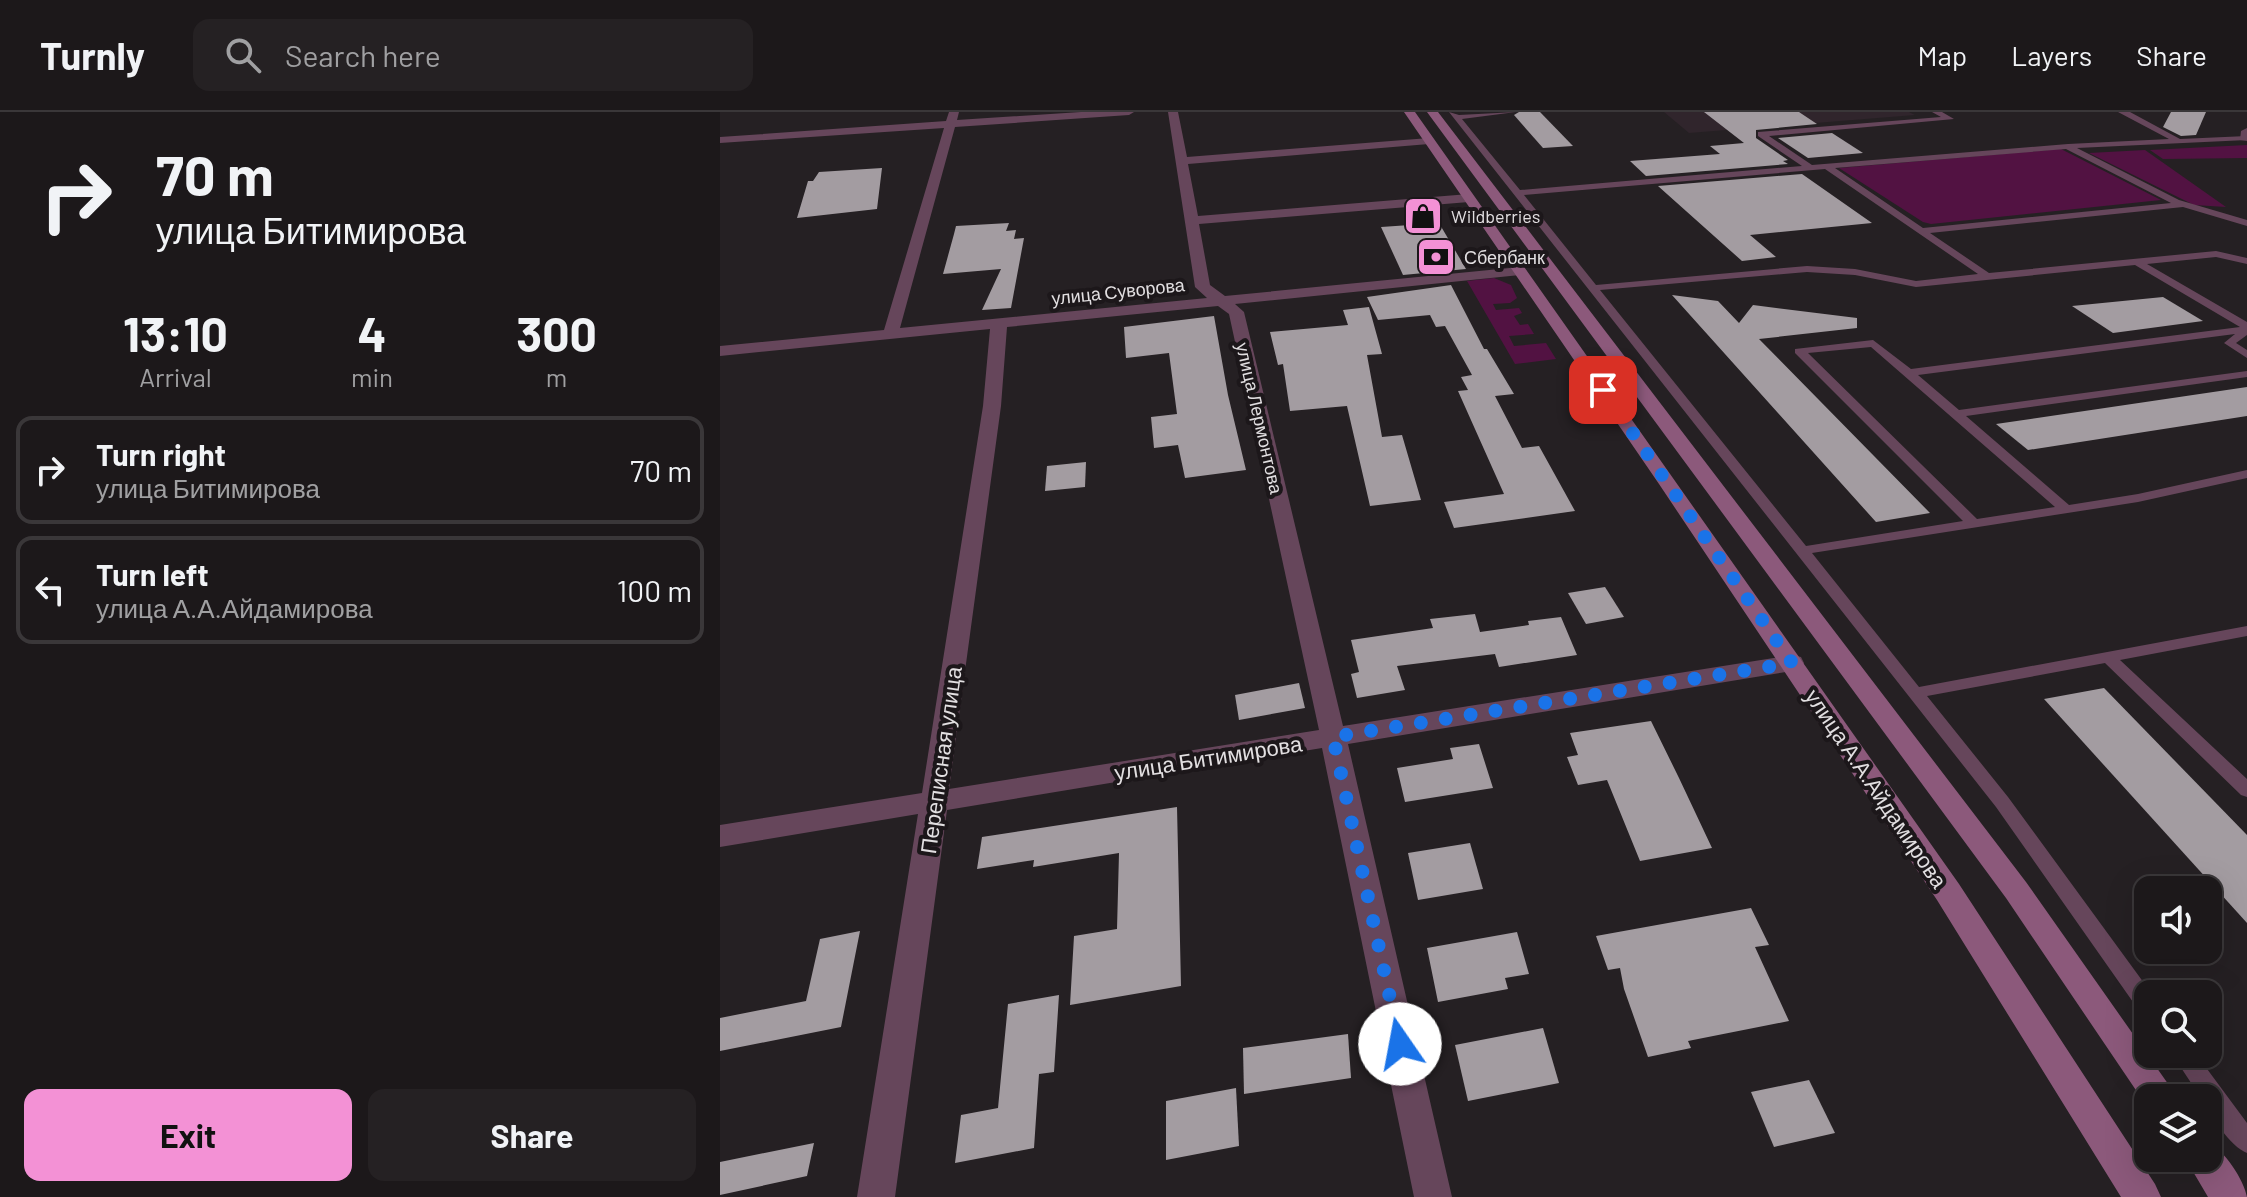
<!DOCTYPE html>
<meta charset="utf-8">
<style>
:root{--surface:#1c181a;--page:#252123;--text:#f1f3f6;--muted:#a0a0a2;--line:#3a3739;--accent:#f391d5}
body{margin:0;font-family:Barlow,sans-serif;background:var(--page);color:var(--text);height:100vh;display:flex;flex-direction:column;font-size:30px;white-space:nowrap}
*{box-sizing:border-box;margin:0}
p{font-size:26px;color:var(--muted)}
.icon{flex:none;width:44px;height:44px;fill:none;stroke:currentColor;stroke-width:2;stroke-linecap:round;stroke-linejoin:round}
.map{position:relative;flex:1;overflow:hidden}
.drawer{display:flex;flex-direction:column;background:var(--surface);width:720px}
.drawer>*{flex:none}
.top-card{background:#1c181a;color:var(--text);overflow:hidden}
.tools{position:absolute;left:1414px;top:764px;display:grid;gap:16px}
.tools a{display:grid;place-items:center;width:88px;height:88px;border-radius:16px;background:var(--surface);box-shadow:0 8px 32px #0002,0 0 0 2px var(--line);font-size:40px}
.pin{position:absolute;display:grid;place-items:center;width:68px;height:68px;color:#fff;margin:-34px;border-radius:16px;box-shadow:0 4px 12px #0006}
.me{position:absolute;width:88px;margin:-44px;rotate:348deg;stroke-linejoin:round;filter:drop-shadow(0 0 6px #0008)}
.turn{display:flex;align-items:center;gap:28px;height:168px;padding:0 24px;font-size:36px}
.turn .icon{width:104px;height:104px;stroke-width:2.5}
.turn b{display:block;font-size:56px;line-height:68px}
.eta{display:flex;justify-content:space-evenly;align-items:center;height:136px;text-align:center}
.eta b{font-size:48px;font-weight:700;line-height:56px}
.button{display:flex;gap:16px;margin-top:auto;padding:16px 24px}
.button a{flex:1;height:92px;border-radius:16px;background:var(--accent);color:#111;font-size:32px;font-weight:700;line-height:92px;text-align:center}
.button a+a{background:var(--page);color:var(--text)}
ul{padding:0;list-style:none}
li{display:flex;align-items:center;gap:24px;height:108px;margin:0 16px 12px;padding:0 8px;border:4px solid var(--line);border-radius:16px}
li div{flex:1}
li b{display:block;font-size:30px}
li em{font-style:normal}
header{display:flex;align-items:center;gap:48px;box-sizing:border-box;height:112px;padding:0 40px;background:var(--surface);border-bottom:2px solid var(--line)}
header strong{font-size:38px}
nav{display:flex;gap:44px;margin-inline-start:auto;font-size:28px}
.search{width:560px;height:72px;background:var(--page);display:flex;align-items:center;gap:20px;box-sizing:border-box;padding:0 28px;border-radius:16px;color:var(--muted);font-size:30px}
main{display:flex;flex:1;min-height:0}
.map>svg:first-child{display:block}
.built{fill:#30252c}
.green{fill:#521242}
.building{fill:#a39ca1}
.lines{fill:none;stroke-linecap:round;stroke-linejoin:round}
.lane{fill:#66465b;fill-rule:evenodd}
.street{fill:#66465b;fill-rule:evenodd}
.secondary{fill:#8c597b;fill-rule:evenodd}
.route{stroke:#1a73e8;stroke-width:14;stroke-dasharray:0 25.2}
.labels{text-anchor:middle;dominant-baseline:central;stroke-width:8;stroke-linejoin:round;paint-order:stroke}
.far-poi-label{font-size:18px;fill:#e2dfe1;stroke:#1c171a;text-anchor:start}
.far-street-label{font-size:18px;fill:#e2dfe1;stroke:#1c171a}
.street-label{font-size:22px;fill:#e2dfe1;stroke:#1c171a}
</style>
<header>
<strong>Turnly</strong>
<div class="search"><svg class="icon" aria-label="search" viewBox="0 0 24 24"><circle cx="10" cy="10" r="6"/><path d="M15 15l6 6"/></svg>Search here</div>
<nav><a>Map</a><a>Layers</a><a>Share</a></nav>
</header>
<main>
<section class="drawer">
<div class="top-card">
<div class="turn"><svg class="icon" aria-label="right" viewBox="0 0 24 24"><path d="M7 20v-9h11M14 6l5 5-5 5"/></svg><div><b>70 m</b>улица Битимирова</div></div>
</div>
<div class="eta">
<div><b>13:10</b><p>Arrival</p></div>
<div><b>4</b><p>min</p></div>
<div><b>300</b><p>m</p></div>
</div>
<ul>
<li><svg class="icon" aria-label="right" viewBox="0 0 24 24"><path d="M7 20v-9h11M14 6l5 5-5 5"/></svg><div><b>Turn right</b><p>улица Битимирова</p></div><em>70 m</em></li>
<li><svg class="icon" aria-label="left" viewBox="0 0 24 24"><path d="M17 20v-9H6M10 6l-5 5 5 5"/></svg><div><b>Turn left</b><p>улица А.А.Айдамирова</p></div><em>100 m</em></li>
</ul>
<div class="button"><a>Exit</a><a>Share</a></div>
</section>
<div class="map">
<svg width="1527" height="1085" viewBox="0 0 1527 1085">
<rect width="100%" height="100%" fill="#252023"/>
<polygon class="built" points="944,0 1189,0 1195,3 969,21"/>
<g class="green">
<polygon points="1527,33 1527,46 1443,47 1430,38"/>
<polygon points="1341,37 1441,88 1211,112 1203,110 1119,56"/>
<polygon points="1425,38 1506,95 1474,93 1369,41"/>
<polygon points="774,166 791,173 797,186 790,191 773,192 776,198 799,196 802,201 794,204 800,213 808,212 814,222 789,224 794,234 826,231 836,247 795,252 747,169"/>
</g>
<g class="building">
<polygon points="799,0 820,0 853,34 823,36 794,3"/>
<polygon points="984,0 1079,0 1097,12 1036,18 1036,26 1068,48 1063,49 1068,52 926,64 910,49 1000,42 990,34 1024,31"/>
<polygon points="1451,0 1486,0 1476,23 1461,24 1443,15"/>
<polygon points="1112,21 1143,41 1088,46 1058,26"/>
<polygon points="162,56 157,97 77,106 88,69 93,69 99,60"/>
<polygon points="1082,62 1152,111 1030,123 1056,145 1022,149 938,74"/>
<polygon points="289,111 286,119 296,118 294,127 304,126 291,196 262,198 281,157 223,162 234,122 236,114"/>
<polygon points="719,111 746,157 683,163 661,115"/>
<polygon points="731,173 764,237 767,237 794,282 775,284 802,336 819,334 855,399 734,416 724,390 784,382 738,279 748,278 741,265 752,263 725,214 716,215 710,203 658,208 647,185"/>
<polygon points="952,183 998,189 1019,211 1033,193 1137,206 1137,216 1039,227 1210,401 1156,410"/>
<polygon points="1443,185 1483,209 1393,221 1352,194"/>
<polygon points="649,195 662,242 647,243 662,325 682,323 701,388 650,394 627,294 570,299 563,252 558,253 550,220 628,213 623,198"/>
<polygon points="494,204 508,283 526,358 465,366 458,333 434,336 431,305 457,302 449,241 406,246 404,215"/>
<polygon points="1527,275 1527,304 1308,338 1276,312"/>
<polygon points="366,350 365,375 325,379 327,354"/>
<polygon points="885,475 904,505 866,512 848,481"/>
<polygon points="755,502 760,520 809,513 808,509 841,505 857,543 779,555 775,542 677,554 685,578 637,586 631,562 639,560 631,528 713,516 710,507"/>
<polygon points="579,571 585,596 519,608 515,583"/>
<polygon points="1384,576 1527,723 1527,811 1324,587"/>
<polygon points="931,609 959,666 992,736 920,749 887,668 858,673 847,645 858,643 850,621"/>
<polygon points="759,632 773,676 685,690 677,656 733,647 730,636"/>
<polygon points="457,695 461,874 350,893 354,824 397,817 399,741 313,755 314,748 257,757 262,725"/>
<polygon points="750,731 763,777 698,788 688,741"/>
<polygon points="1031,796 1049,833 1035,835 1069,909 968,929 971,936 928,945 904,877 900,856 888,858 876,824"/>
<polygon points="140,819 121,915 0,939 0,906 86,889 100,827"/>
<polygon points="797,820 809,862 785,866 788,877 718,890 707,836"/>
<polygon points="339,883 334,960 319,962 314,1036 235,1051 241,1003 278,996 288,892"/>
<polygon points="823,916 839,971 748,989 735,933"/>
<polygon points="628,922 631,966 524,982 523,936"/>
<polygon points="1089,968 1115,1021 1054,1035 1031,980"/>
<polygon points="516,976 519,1034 446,1048 446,989"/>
<polygon points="94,1031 87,1064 0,1083 0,1050"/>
</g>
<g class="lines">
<g class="lane">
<path d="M 729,0 L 739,3 L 796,0 L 742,7 L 800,78 L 1082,54 L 1038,24 L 1038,20 L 1221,5 L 1212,0 L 1222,0 L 1234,7 L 1049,24 L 1092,53 L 1348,32 L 1449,27 L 1398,0 L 1410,0 L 1460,27 L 1527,24 L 1527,28 L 1357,36 L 1459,88 L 1527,108 L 1527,114 L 1463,95 L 1210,121 L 1269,161 L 1496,139 L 1527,146 L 1527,152 L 1496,145 L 1427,152 L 1527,210 L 1527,223 L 1516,231 L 1527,238 L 1527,246 L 1504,231 L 1515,222 L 1198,263 L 1239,298 L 1527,259 L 1527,265 L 1246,304 L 1349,393 L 1418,382 L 1527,358 L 1527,366 L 1418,390 L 1092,441 L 1199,575 L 1527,514 L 1527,524 L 1400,548 L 1527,667 L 1527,685 L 1521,683 L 1385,551 L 1207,584 L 1288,685 L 1432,882 L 1428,882 L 1428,902 L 1420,900 L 1276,695 ZM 1346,37 L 1451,91 L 1203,116 L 1115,56 ZM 1105,57 L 1258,162 L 1196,169 L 1135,157 L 1087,154 L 876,173 L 804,83 ZM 1415,153 L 1520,215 L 1191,257 L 1153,228 L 1075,237 L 1075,241 L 1243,409 L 1086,434 L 880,178 L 1087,160 L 1135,163 L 1196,175 ZM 1151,235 L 1335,395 L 1257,407 L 1088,241 Z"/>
<path d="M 1452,942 L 1476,942 L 1527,1011 L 1527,1041 C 1511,1035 1488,1003 1488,986 L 1481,986 Z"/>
</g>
<g class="street">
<path d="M 229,0 L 239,0 L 237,8 L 361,0 L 414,0 L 409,3 L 235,15 L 180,216 L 487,186 L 475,175 L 448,0 L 458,0 L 467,45 L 709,26 L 715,29 L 709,32 L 468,52 L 478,104 L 749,82 L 755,86 L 749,90 L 479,112 L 490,173 L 505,184 L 800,155 L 807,159 L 800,163 L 515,192 L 524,200 L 623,614 L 1072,543 L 1081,545 L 1084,551 L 1081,557 L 1072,559 L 628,632 L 732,1085 L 694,1085 L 602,636 L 227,698 L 175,1085 L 137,1085 L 198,702 L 0,735 L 0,713 L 202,681 L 263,294 L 270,217 L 0,244 L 0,234 L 164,218 L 224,16 L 0,31 L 0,25 L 226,9 ZM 498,194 L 509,202 L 599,618 L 229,677 L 281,294 L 287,215 Z"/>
<polygon points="1527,16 1527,29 1520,28 1521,19"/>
</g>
<g class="secondary">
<polygon points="684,0 695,0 1239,772 1435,1072 1441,1085 1401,1085 1217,788 939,372"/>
<polygon points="707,0 718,0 1306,770 1458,986 1428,986 1428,996 1286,786"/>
<path d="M 1488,1031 C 1504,1037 1524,1068 1527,1085 L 1488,1085 L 1465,1046 L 1488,1046 Z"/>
</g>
</g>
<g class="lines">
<polyline class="route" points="680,932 613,625 1072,551 883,278"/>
</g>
<defs>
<symbol id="shop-square" viewBox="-11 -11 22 22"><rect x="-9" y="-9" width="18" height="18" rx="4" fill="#f391d5" stroke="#1c171a"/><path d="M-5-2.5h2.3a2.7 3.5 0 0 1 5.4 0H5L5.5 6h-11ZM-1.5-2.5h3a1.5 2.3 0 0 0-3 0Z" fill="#111"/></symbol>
<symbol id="bank-square" viewBox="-11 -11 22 22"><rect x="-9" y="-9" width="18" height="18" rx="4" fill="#f391d5" stroke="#1c171a"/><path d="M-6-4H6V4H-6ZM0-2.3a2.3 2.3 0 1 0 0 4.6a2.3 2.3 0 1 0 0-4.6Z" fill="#111"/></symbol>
</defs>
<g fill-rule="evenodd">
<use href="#shop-square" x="681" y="82" width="44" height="44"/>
<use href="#bank-square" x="694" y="123" width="44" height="44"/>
</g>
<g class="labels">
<g class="far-poi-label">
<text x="731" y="104">Wildberries</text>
<text x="744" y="145">Сбербанк</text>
</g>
<g class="far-street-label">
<text transform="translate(398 179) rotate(-6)">улица Суворова</text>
<text transform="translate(540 306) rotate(77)">улица Лермонтова</text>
</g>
<g class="street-label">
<text transform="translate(488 645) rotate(-9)">улица Битимирова</text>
<text transform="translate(220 648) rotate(-82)">Переписная улица</text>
<text transform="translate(1157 676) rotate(56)">улица А.А.Айдамирова</text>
</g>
</g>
</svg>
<div class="tools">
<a><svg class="icon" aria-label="sound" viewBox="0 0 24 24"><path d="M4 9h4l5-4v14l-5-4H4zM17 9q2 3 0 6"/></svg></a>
<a><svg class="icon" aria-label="search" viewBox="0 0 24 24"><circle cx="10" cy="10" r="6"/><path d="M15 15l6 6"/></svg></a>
<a><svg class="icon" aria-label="layers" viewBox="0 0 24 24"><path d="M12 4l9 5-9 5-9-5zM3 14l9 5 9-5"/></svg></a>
</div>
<div class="pin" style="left:883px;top:278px;background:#d93025"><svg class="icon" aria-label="arrive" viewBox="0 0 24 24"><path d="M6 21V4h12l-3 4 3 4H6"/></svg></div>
<svg class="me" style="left:680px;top:932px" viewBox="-20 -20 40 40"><circle r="19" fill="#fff"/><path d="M0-13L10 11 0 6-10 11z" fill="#1a73e8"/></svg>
</div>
</main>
